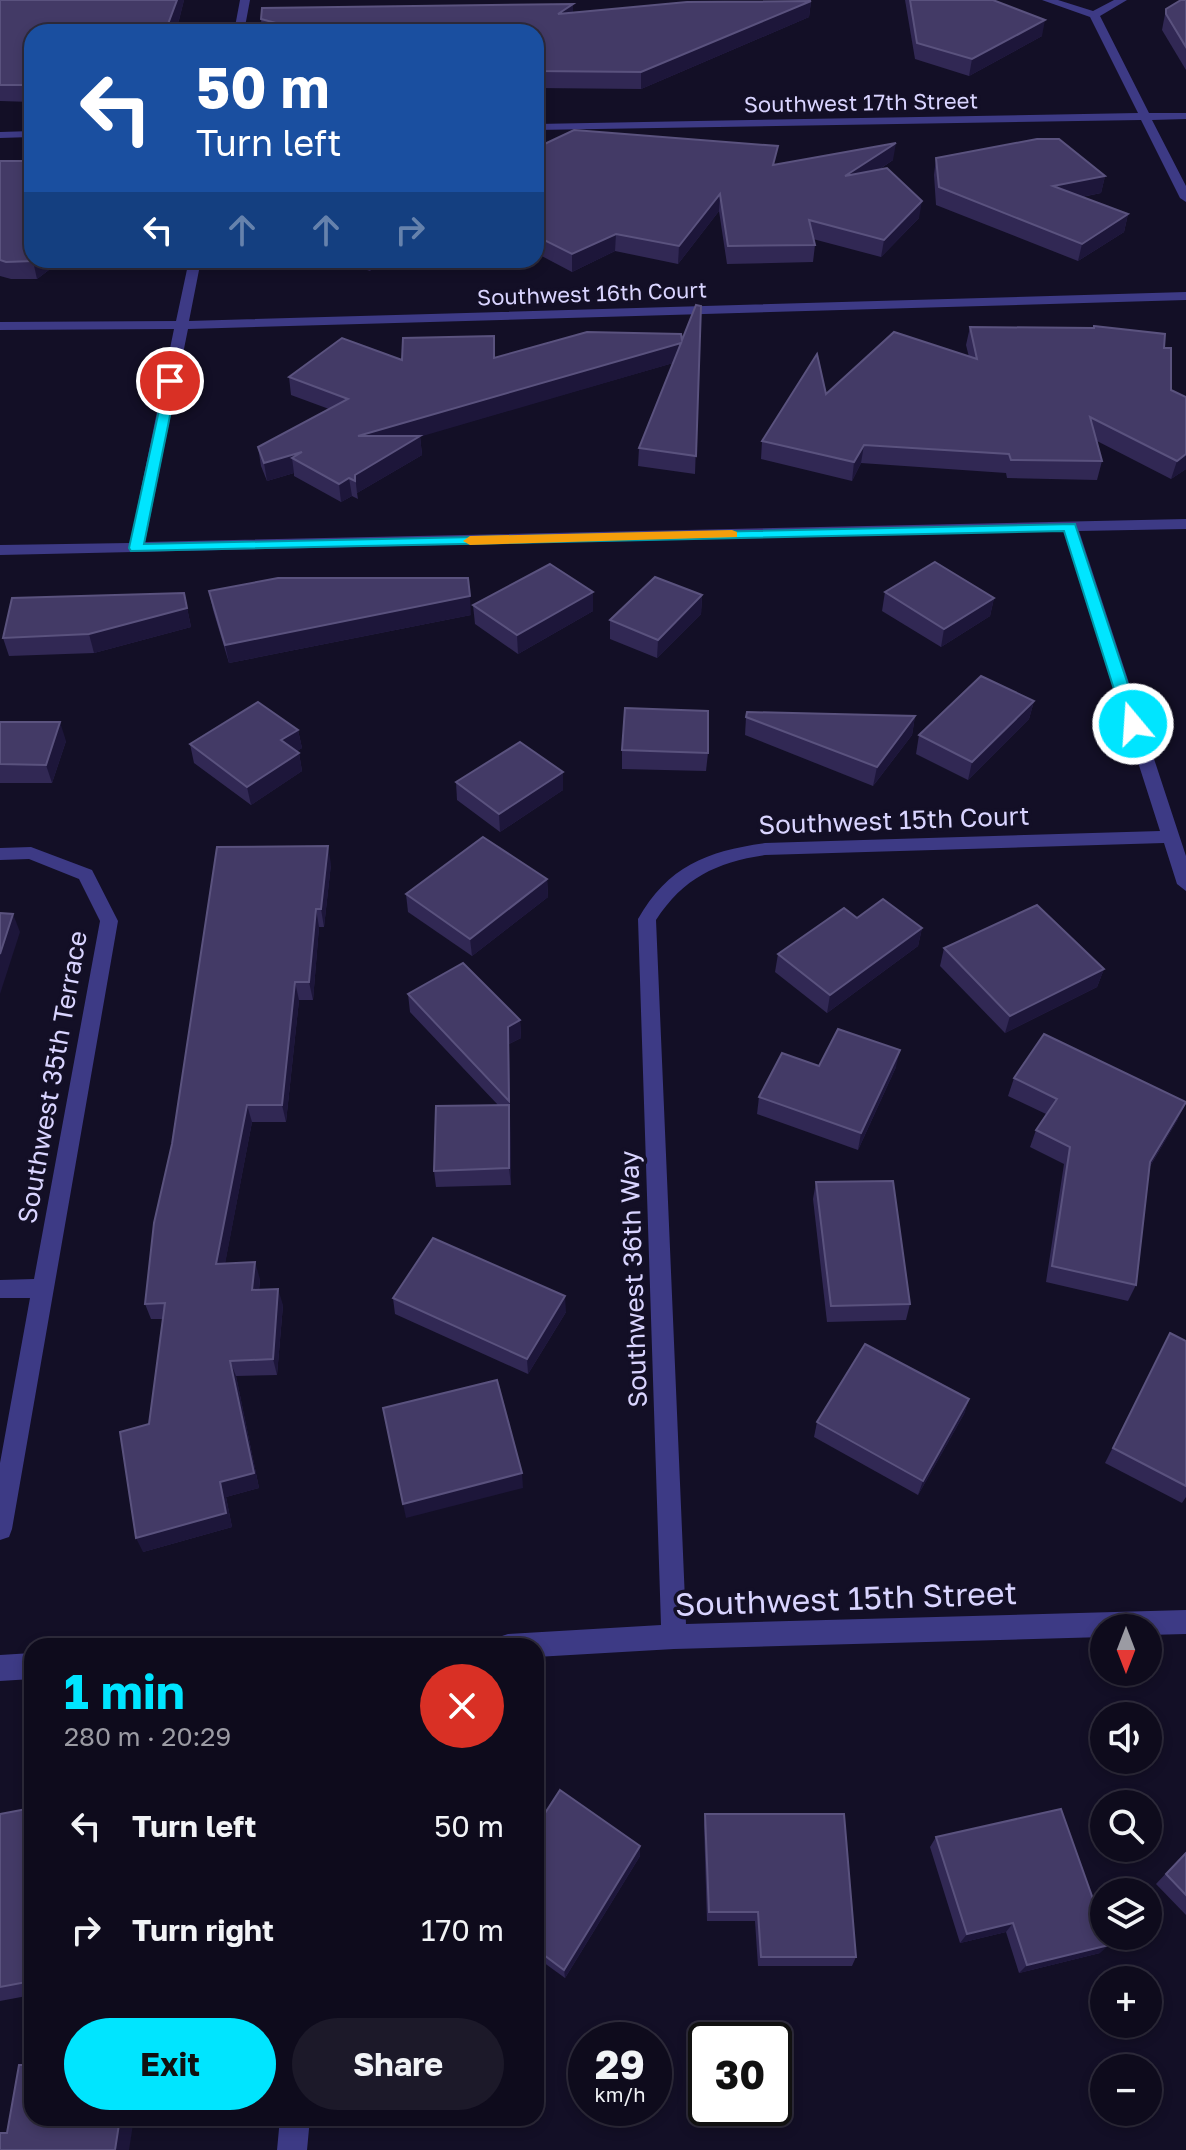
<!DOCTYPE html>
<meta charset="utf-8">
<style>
:root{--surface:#0e0b1c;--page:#1c1929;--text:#f1f3f6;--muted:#9b9ba3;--line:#2e2b3b;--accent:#00e5ff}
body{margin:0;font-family:"Golos Text",sans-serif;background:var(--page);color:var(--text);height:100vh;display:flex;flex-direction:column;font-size:30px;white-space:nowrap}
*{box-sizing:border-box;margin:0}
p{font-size:26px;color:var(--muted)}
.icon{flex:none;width:44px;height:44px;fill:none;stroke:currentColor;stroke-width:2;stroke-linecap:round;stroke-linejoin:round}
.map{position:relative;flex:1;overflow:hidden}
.drawer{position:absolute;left:24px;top:1638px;width:520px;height:488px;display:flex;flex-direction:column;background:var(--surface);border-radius:24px;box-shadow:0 4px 12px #0003,0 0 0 2px var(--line)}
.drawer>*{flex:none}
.top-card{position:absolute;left:24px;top:24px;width:520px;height:244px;border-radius:24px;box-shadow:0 4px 12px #0003,0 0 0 2px var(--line);background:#1a4fa0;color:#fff;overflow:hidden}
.needle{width:52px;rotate:180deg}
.fabs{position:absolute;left:1090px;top:1614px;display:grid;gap:16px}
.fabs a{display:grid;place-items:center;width:72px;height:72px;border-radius:50%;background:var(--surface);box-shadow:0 4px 12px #0003,0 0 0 2px var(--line);font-size:40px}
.speed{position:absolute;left:568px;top:2022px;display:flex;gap:16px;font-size:40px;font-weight:700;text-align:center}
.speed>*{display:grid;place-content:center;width:104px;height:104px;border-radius:50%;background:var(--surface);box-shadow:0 4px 12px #0003,0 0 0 2px var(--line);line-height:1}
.speed small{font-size:20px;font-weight:400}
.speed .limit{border:4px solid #111;border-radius:12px;background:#fff;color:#111}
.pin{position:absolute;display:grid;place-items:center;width:68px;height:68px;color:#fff;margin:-34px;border:4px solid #fff;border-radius:50%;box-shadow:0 2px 8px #0007}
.me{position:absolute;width:88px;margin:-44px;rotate:342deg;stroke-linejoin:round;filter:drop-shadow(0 0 6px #0008)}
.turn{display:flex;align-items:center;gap:28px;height:168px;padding:0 40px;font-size:36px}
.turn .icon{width:104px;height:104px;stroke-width:2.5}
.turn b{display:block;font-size:56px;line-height:68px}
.lanes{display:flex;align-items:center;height:76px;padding:0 40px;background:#0003;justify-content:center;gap:40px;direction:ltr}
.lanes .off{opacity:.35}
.round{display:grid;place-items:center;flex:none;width:84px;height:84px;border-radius:42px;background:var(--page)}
.summary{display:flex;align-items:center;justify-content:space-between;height:136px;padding:0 40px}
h1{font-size:48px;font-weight:700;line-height:60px;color:var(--accent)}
.button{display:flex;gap:16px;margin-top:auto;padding:16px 40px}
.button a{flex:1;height:92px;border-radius:48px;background:var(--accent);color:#111;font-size:32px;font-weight:700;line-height:92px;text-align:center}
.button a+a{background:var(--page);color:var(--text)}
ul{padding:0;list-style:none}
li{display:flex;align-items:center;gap:24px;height:104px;padding:0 40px}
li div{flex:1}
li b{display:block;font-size:30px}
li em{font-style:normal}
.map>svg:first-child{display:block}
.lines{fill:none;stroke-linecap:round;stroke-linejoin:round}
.minor{fill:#3d3a85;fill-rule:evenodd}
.wall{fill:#312854}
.shaded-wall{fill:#1d163a}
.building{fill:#433a66;stroke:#5a527e;stroke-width:2}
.route{fill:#00e5ff;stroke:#0095a6;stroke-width:2}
.slow{fill:#f59e0b}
.labels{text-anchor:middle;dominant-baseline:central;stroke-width:7;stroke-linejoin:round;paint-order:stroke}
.far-street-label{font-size:22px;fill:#d9d4ff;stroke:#130f26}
.street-label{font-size:26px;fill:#d9d4ff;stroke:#130f26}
.near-street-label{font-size:32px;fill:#d9d4ff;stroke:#130f26}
</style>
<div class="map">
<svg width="1186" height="2150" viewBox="0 0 1186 2150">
<rect width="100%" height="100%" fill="#130f26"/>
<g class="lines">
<g class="minor">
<polygon points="240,0 250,0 244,32 234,32"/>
<polygon points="1042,0 1058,0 1093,11 1114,0 1127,0 1100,16 1149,113 1186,113 1186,119 1152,120 1186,186 1186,202 1180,198 1141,120 536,130 536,124 1138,113 1090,17"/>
<polygon points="32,131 32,137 0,138 0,132"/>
<path d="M 189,260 L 201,260 L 189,321 L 1186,292 L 1186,300 L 188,329 L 145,542 L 1186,519 L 1186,529 L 1079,531 L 1186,856 L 1186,891 L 1177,884 L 1164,843 L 765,855 C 717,862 683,878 656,920 L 686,1624 L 1186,1610 L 1186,1634 L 1148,1635 L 1148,1628 L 1104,1628 L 1104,1637 L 674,1649 L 536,1657 L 536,1646 L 495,1646 L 499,1637 L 508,1634 L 661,1625 L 638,919 C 668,866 707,851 765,843 L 1160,831 L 1064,531 L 0,555 L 0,545 L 130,543 L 174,329 L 0,330 L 0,322 L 176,321 Z"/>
<polygon points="31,847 92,870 118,921 12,1529 9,1537 0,1540 0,1463 30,1298 0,1298 0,1280 34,1279 100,921 79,879 29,859 0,860 0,848"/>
<polygon points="32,1653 32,1679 0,1681 0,1655"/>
<polygon points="280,2118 310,2118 307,2150 277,2150"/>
</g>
</g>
<g class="wall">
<polygon points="0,0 184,0 179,20 174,32 32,32 32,102 0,101"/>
<polygon points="905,0 993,0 1042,36 969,76 915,59"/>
<polygon points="1186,0 1186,70 1162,30 1166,9"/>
<polygon points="811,1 809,17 641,89 536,88 536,32 262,32 261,19 573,4 573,12"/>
<polygon points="536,148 776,164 893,160 880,169 919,218 881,257 813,239 815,245 813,262 727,264 719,211 678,264 615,251 572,272 536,253"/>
<polygon points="936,158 1105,176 1101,193 1082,197 1128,214 1124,232 1078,261 936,205 934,175"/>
<polygon points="0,161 24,161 62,260 37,279 11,279 0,276"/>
<polygon points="337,260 495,260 494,266 380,263 370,271"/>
<polygon points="701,306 695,474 638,466 639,448 673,363 420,436 422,455 357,493 358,499 352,496 341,502 294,476 294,473 267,481 261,466 258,447 329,409 291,395 289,377 402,360 495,358 682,340"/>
<polygon points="970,327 1164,348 1171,390 1186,397 1186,469 1171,479 1097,441 1102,461 1097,480 1007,478 1006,473 861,463 852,481 761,459 762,441 826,394 969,357 966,345"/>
<polygon points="209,591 471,615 229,663 213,610"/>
<polygon points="885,592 994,598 990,616 941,647 882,611"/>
<polygon points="184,593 191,627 94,653 9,656 3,638"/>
<polygon points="702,595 701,614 657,658 610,639 610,620"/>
<polygon points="473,605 593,611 518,654 475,624"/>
<polygon points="1034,701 1029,719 968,780 916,754 919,735"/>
<polygon points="915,716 912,735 873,786 745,735 746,717"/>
<polygon points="0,722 66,741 52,783 0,783"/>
<polygon points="298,730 302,748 297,751 299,753 302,771 251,805 194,763 190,744"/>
<polygon points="622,750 708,753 706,771 622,769"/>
<polygon points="456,782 563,790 500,832 457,800"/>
<polygon points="331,864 324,927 319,927 313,1000 299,1000 286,1122 252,1122 225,1263 260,1279 259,1290 283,1305 277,1375 236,1376 259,1488 226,1497 232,1527 143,1552 149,1424 163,1319 151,1319 145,1304"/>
<polygon points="547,879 548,897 472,956 408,912 406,894"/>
<polygon points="857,918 922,928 918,946 827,1013 775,972 778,954"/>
<polygon points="944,948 1104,969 1097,987 1005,1033 940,966"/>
<polygon points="408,994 520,1020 521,1038 509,1044 511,1185 436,1187 434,1171 498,1105 410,1012"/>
<polygon points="819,1066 896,1067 858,1150 757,1114 759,1097"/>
<polygon points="1014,1078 1178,1119 1149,1168 1136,1285 1128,1301 1046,1282 1064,1164 1030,1147 1036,1130 1046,1114 1008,1096"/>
<polygon points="816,1182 910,1304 906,1320 827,1322 813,1199"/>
<polygon points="393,1298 566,1312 528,1374 395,1314"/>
<polygon points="1186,1341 1186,1497 1182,1503 1105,1463 1162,1349"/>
<polygon points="969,1399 964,1414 918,1495 814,1437 817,1422"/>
<polygon points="32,1808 32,1995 0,2001 0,1814"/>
<polygon points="705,1814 856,1957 852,1966 758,1966 755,1921 707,1921 704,1825"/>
<polygon points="536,1827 640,1846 640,1856 565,1978 536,1957"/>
<polygon points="936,1837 1100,1953 1019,1973 1006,1932 960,1943 930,1847"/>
<polygon points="1186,1852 1186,1915 1156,1884"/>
</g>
<g class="shaded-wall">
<polygon points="177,0 184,0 179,20 174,32 165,32"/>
<polygon points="811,1 809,17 641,89 641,72"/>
<polygon points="573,4 573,20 558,14"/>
<polygon points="1045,20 1042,36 969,76 972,59"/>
<polygon points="896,143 893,160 843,193 845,176"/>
<polygon points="1105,176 1101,193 1050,203 1053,186"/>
<polygon points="720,194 719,211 678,264 679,246"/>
<polygon points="922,201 919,218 881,257 884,240"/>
<polygon points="1128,214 1124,232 1078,261 1082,244"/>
<polygon points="616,234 615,251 572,272 572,254"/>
<polygon points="34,260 62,260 37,279 33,261"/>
<polygon points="369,260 380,260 380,263 370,271"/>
<polygon points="681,343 680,361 361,454 358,436"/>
<polygon points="420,436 422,455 357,493 355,475"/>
<polygon points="864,445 861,463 852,481 854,462"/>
<polygon points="302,452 292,458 294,473 267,481 264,463"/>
<polygon points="1186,454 1186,469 1171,479 1177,461"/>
<polygon points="349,478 352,496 341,502 339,484"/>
<polygon points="593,592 593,611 518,654 517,635"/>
<polygon points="184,593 191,627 94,653 89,634"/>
<polygon points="702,595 701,614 657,658 658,640"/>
<polygon points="470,596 471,615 229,663 225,645"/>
<polygon points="994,598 990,616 941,647 944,629"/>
<polygon points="1034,701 1029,719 968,780 972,762"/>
<polygon points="915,716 912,735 873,786 877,767"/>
<polygon points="60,722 66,741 52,783 46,765"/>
<polygon points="298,730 302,748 284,759 281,740"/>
<polygon points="299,753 302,771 251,805 247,787"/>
<polygon points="563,772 563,790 500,832 499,814"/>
<polygon points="328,846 331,864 324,927 321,909"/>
<polygon points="547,879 548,897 472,956 470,939"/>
<polygon points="316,909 319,927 313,1000 309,982"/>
<polygon points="13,914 20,932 0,994 0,954"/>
<polygon points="922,928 918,946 827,1013 830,995"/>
<polygon points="1104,969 1097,987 1005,1033 1010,1016"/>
<polygon points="295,982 299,1000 286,1122 282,1105"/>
<polygon points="520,1020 521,1038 509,1044 510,1118 508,1027"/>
<polygon points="900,1050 896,1067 858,1150 861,1133"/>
<polygon points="1186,1102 1178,1119 1142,1179 1150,1162"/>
<polygon points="247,1105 252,1122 222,1280 216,1264"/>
<polygon points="509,1105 510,1122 511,1185 509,1168"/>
<polygon points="255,1262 260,1279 257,1306 252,1290"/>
<polygon points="278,1289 283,1305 277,1375 273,1359"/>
<polygon points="565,1296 566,1312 528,1374 527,1359"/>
<polygon points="230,1361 236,1376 259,1488 226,1497 232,1527 143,1552 136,1538 220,1482"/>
<polygon points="969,1399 964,1414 918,1495 923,1481"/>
<polygon points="522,1473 523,1488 406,1518 403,1504"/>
<polygon points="640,1846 640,1856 565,1978 564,1970"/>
<polygon points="1013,1923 1006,1932 960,1943 967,1934"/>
<polygon points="1109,1945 1100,1953 1019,1973 1027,1965"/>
<polygon points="120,2118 134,2118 129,2150 115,2150"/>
</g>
<g class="building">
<polygon points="0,0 177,0 165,32 32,32 32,85 0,85"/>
<polygon points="910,0 993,0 1045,20 972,59 917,43"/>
<polygon points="1181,0 1186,0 1186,47 1166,14 1166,9"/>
<polygon points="811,1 641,72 536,71 536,32 309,32 261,19 262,8 573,4 558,14 687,2"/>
<polygon points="574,130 778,146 773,165 896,143 845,176 887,168 922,201 884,240 809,220 815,245 728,246 720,194 679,246 616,234 572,254 536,236 536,148"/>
<polygon points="1037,139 1059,139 1105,176 1053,186 1128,214 1082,244 939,187 936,158"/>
<polygon points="32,155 32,260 34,260 33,261 6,262 0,260 0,161 24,161"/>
<polygon points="696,305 701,306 696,456 639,448 681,343 358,436 420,436 355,475 355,481 349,478 339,484 292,458 302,452 264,463 258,447 348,399 289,377 342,338 402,360 403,338 494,336 494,358 587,332 681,334 682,340"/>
<polygon points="1094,326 1165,334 1164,348 1171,348 1171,390 1186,397 1186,454 1177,461 1090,417 1102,461 1011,460 1009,454 864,445 854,462 762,441 817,354 826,394 894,332 977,359 970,327 1094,328"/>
<polygon points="935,562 994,598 944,629 885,592"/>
<polygon points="550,564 593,592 517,635 473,605"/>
<polygon points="655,577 702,595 658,640 610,620"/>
<polygon points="278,578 468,578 470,596 225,645 209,591"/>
<polygon points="184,593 187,608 89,634 3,638 12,598"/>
<polygon points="981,676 1034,701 972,762 919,735"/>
<polygon points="258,702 298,730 281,740 299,753 247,787 190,744"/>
<polygon points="625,708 708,711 708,753 622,750"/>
<polygon points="747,712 915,716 877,767 746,717"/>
<polygon points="0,722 60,722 46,765 0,764"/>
<polygon points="520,742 563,772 499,814 456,782"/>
<polygon points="483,837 547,879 470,939 406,894"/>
<polygon points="328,846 321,909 316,909 309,982 295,982 282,1105 247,1105 216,1264 255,1262 252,1290 278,1289 273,1359 230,1361 254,1473 220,1482 226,1513 136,1538 120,1432 149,1424 165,1303 145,1304 154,1223 172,1144 217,847"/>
<polygon points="883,899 922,928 830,995 778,954 844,908 857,918"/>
<polygon points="1037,905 1104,969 1010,1016 944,948"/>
<polygon points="0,913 13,914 0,954"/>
<polygon points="463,963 520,1020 508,1027 509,1101 408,994"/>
<polygon points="838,1029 900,1050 861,1133 759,1097 782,1053 819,1066"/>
<polygon points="1044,1034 1186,1102 1150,1162 1136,1285 1052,1266 1070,1147 1036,1130 1057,1099 1014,1078"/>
<polygon points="509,1105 509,1168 434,1171 436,1106"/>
<polygon points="893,1181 910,1304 831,1306 816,1182"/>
<polygon points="433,1238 565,1296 527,1359 393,1298"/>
<polygon points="1170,1333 1186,1341 1186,1486 1113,1448"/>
<polygon points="865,1344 969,1399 923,1481 817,1422"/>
<polygon points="497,1380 522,1473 403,1504 383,1408"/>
<polygon points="560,1790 640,1846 564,1970 536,1949 536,1827"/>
<polygon points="32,1808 32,1981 0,1987 0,1814"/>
<polygon points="1061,1809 1104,1930 1104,1936 1106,1936 1109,1945 1027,1965 1013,1923 967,1934 936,1837"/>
<polygon points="705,1814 844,1814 856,1957 761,1957 758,1912 709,1912"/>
<polygon points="1186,1853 1186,1895 1166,1874"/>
<polygon points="19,2065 32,2065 32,2118 120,2118 115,2150 0,2150 0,2133 7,2133"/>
</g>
<polygon class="route" points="166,378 177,381 144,544 1075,524 1141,724 1133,729 1125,724 1064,531 131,551 129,548"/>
<polygon class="slow" points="732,530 737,532 737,537 470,545 463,541 470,536"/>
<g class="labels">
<g class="far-street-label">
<text transform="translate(861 102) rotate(-1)">Southwest 17th Street</text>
<text transform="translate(592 293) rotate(-2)">Southwest 16th Court</text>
</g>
<g class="street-label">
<text transform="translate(894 820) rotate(-2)">Southwest 15th Court</text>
<text transform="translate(52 1077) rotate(-80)">Southwest 35th Terrace</text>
<text transform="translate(633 1279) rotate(-92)">Southwest 36th Way</text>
</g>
<g class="near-street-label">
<text transform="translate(846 1598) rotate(-2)">Southwest 15th Street</text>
</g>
</g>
</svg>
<div class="fabs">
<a><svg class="needle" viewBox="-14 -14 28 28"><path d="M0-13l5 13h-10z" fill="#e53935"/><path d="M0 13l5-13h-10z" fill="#9b9ba3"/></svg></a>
<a><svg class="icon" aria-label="sound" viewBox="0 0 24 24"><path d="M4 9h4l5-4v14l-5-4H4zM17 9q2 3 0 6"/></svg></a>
<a><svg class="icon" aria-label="search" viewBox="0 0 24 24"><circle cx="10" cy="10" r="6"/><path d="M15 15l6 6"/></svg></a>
<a><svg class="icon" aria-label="layers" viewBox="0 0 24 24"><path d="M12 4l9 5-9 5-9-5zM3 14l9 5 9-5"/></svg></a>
<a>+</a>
<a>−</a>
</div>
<div class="speed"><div>29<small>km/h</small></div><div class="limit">30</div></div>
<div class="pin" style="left:170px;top:381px;background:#d93025"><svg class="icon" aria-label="arrive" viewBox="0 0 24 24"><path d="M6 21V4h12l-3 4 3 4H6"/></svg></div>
<svg class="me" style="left:1133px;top:724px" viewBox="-20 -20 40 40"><circle r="17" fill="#00e5ff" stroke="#fff" stroke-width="3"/><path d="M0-11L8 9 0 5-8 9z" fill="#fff"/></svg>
<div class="top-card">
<div class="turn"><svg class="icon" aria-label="left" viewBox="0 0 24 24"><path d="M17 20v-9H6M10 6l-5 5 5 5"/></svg><div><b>50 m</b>Turn left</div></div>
<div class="lanes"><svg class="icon" aria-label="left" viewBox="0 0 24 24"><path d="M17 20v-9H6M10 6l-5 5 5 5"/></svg><svg class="icon off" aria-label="ahead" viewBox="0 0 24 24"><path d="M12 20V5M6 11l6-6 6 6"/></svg><svg class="icon off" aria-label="ahead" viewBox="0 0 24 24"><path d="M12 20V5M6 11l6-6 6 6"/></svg><svg class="icon off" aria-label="right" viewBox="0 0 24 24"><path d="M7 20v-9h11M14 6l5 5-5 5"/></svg></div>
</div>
<section class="drawer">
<div class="summary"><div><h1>1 min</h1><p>280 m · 20:29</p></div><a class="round" style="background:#d93025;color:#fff"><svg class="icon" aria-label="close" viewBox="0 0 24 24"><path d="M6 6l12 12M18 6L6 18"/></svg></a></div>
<ul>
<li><svg class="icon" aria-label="left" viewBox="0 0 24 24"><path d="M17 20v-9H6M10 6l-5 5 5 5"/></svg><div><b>Turn left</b></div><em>50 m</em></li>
<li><svg class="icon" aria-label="right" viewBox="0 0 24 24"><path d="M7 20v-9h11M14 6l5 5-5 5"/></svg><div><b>Turn right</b></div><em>170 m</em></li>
</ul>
<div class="button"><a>Exit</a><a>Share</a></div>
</section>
</div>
